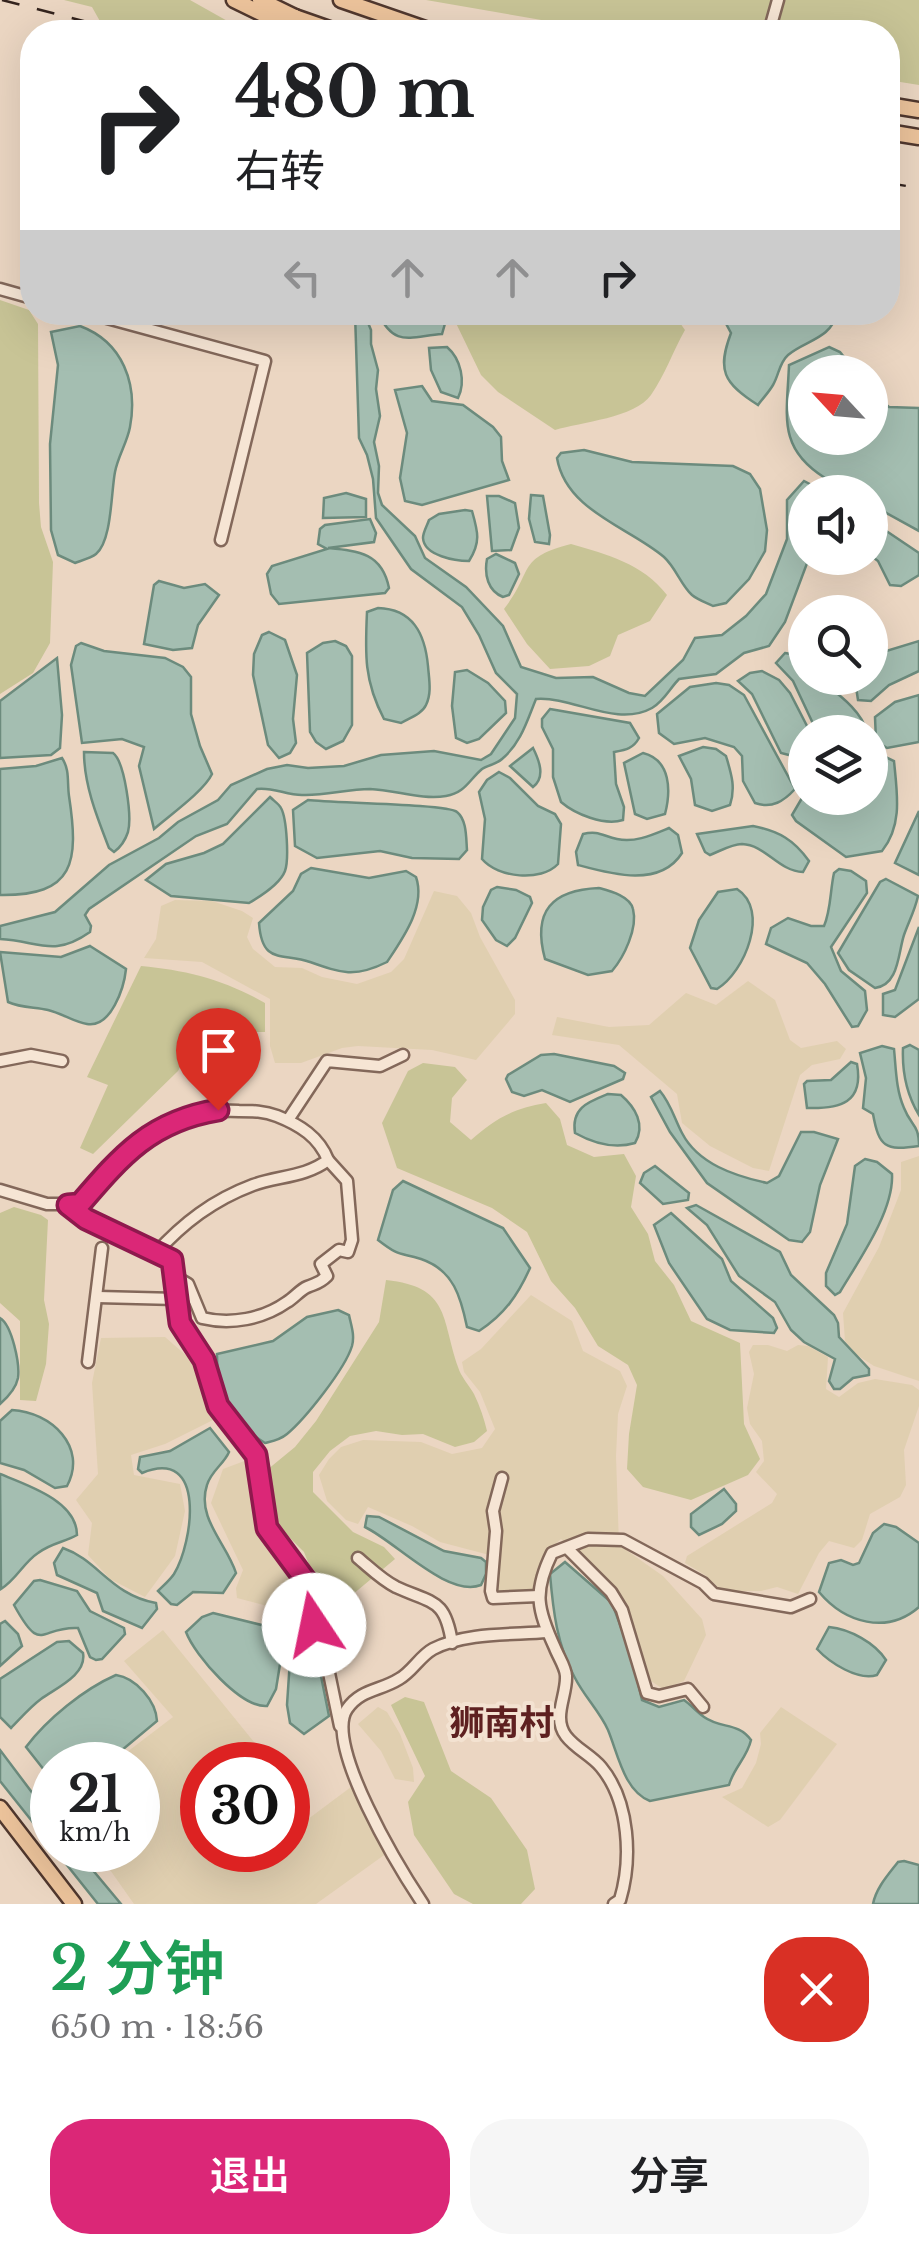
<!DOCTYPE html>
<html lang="zh">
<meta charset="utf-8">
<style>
:root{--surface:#fff;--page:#f6f6f6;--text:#202124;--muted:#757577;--accent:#db2777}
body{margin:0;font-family:"Libre Baskerville","Noto Sans SC",serif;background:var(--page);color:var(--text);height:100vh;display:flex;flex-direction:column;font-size:38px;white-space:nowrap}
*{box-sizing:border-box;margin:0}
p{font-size:32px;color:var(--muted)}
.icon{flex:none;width:55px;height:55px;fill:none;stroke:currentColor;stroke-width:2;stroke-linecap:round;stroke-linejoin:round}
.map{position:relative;height:1904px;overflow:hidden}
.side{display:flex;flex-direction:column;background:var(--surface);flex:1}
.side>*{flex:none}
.hud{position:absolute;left:20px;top:20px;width:880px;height:305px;border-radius:40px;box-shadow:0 10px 40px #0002;background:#fff;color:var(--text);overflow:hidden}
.needle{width:65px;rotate:296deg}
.buttons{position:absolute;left:788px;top:355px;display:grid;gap:20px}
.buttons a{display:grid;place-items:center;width:100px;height:100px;border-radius:50%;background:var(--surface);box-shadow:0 10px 40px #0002;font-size:50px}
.speed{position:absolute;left:30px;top:1742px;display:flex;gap:20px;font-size:50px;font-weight:700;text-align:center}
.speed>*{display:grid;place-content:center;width:130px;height:130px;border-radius:50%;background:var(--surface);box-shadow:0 10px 40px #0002;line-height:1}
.speed small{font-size:25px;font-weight:400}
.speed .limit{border:15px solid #d22;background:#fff;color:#111}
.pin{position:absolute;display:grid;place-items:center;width:85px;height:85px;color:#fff;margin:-102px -42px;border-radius:50% 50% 50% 0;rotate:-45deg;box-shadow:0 0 10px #0007}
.pin .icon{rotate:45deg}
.me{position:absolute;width:110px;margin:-55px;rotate:349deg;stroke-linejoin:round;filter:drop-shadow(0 0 8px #0008)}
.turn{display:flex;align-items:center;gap:35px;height:210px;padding:0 50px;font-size:45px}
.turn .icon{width:130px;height:130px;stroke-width:2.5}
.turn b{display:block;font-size:70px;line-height:85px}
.lanes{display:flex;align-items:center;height:95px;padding:0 50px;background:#0003;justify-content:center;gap:50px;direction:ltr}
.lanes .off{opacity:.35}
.round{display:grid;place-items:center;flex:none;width:105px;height:105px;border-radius:40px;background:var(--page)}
.overview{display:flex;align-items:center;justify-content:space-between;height:170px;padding:0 50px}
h1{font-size:60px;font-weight:600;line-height:75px;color:#1e9e55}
.action{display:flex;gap:20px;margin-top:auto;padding:20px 50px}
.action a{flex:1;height:115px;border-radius:40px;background:var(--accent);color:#fff;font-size:40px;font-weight:600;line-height:115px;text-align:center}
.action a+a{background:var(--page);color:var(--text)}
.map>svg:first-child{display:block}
.farmland{fill:#e0cfb0}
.green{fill:#c8c496}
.water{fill:#a4beb1;stroke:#6c8b7d;stroke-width:2.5}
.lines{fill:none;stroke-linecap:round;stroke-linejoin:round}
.minor-casing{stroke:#83685a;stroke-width:15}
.major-casing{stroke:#51382e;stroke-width:19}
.minor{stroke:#f6e5d4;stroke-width:10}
.major{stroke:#ecc39b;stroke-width:14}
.rail{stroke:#34241e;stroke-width:2.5;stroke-dasharray:18 18;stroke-linecap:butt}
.route-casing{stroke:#8e194d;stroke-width:25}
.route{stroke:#db2777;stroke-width:18}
.labels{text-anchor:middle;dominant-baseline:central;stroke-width:8;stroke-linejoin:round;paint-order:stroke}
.quarter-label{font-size:35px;font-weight:bold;fill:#5e2020;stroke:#f3e2d1}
</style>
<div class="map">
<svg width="919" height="1904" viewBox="0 0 919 1904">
<rect width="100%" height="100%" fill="#ebd6c2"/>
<g class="farmland">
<polygon points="434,891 457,896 471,913 480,937 515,1000 515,1014 476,1060 432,1050 358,1046 342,1048 301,1063 275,1063 270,1046 270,999 202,962 144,958 156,939 161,906 175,900 212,901 242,911 253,918 247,937 253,949 275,967 302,968 322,977 357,984 391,972 404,959"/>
<polygon points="748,981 775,1000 790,1040 801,1048 837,1041 846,1049 840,1059 812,1065 800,1075 769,1171 753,1168 710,1146 682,1123 677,1094 619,1045 552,1035 557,1017 609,1027 649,1025 686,993 716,1005"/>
<polygon points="919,1156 919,1381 874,1366 857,1355 845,1341 843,1313 879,1247 901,1190 901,1162"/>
<polygon points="531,1295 572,1321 583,1351 620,1371 627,1386 618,1414 616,1456 619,1545 663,1576 702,1619 706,1635 684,1681 663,1689 651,1681 631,1616 614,1585 561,1539 546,1552 537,1569 533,1591 503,1592 495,1590 497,1557 440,1542 412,1526 368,1507 358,1524 346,1520 327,1501 319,1475 329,1459 341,1447 363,1440 421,1442 452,1454 482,1448 495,1429 480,1392 464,1372 462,1362 481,1349"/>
<polygon points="165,1337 189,1358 200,1374 213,1420 165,1444 131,1455 134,1475 180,1484 185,1511 175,1556 145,1597 110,1579 88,1555 92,1523 76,1500 98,1474 92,1383 101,1338"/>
<polygon points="753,1345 768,1345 787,1351 798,1345 808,1346 828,1357 826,1389 839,1397 858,1383 875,1379 912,1385 919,1390 919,1406 904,1450 906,1485 900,1497 870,1514 862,1540 854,1548 829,1541 819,1553 798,1594 777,1587 761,1591 722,1591 705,1575 685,1563 687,1556 772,1503 777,1494 756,1472 764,1461 762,1441 750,1424 747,1408 754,1374 749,1352"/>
<polygon points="247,1460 253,1474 265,1535 307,1590 309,1617 237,1598 236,1588 243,1570 211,1503 223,1469"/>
<polygon points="163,1630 262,1752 244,1765 202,1765 202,1850 288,1850 288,1834 355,1784 387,1853 316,1904 134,1904 96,1850 138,1850 138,1765 110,1765 173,1717 124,1661"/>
<polygon points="378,1707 387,1712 400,1734 413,1768 414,1782 395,1779 381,1751 358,1724"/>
<polygon points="781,1707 837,1744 780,1820 768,1827 722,1797 742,1788 756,1763 761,1744 760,1733"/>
</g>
<g class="green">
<polygon points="64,0 190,0 247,32 106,32 92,7"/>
<polygon points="426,0 919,0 919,85 888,80 888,32 611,32"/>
<polygon points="0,300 29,310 38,324 39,503 41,527 53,562 50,643 33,673 0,694"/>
<path d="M 458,312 L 673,313 L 685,330 C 673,351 665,375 651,395 C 635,418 581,422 555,430 L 498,392 L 481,375 L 454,319 Z"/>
<path d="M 571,544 C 608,555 642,563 667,595 L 650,621 L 618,635 L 610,656 L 589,666 L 550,669 L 527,644 L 504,609 C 534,571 516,558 571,544 Z"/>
<path d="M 141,966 C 186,970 225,980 265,1003 L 265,1032 L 220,1032 L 194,1040 L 178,1071 L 93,1154 L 80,1148 L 108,1085 L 87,1077 Z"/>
<path d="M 423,1063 L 455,1067 L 467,1080 L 452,1098 L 450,1122 L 471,1140 C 495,1119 514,1108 546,1103 L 560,1119 L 567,1145 L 594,1157 L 624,1154 L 636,1176 L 631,1207 L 648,1234 L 655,1261 L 674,1285 L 691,1321 L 740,1343 L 744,1424 L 760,1459 L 748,1475 L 691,1500 L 643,1487 L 627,1469 L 629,1434 L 637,1385 L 628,1365 L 598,1346 L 575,1308 L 551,1281 L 527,1232 L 492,1208 L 397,1168 L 382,1123 L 408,1071 Z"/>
<polygon points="14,1207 41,1215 48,1220 44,1300 49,1324 46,1364 36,1401 20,1400 20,1321 0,1303 0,1213"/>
<path d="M 386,1280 C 450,1287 441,1317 458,1367 C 461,1377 469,1385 474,1394 C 480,1406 484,1419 487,1431 L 474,1442 L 455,1447 L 423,1434 L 402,1435 L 376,1431 L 350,1436 L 330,1451 L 313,1472 L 313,1492 L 353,1532 L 384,1547 L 395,1559 L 352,1595 L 324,1602 L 304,1552 L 280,1528 L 269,1494 L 267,1470 L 295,1447 L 316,1421 L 379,1322 Z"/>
<polygon points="405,1697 424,1702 451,1771 491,1798 527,1850 535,1889 521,1904 473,1904 454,1894 414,1835 408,1802 425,1776 391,1705"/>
</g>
<g class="water">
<path d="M 729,312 L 837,312 L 837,313 C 831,339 806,340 788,355 C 779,363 779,375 773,385 C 769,392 763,398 758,405 C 723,383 717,370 731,333 L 723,318 Z"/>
<path d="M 355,313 L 364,313 L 371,330 L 371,344 L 378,370 L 376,389 L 380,416 L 374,442 L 379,466 L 378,493 L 382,505 L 415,536 L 425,558 L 466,587 L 503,626 L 521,667 L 556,678 L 593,677 L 629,693 L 645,696 L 683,660 L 695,638 L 722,635 L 746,616 L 766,594 L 787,539 L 787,500 L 804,481 L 825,492 L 805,492 L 805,558 L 809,558 L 785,622 L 769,646 L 744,653 L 716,674 L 679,679 C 670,688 664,701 652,708 C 616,728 573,696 536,699 C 527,721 521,743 502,759 C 497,764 488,765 482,769 C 469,780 465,793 446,796 C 421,800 396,790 370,789 C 347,789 325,796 302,795 C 286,795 273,787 257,789 L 227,824 L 196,836 L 89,909 L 85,915 L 91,926 L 90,932 C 53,958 39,941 0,939 L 0,926 L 55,912 L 109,865 L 159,838 L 178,822 L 218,800 L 231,785 L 267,769 L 287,765 L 308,768 L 344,766 L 381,755 L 434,751 L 481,760 L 491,754 L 515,718 L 517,694 L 496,673 L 479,635 L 462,607 L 411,569 L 376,518 L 373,479 L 367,455 L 359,438 Z"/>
<path d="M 378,313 L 448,313 L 442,334 C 408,337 394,347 378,313 Z"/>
<path d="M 80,326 C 123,342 138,384 130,427 C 127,443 118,456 115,472 C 111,492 112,541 96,554 C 91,558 80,561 75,563 L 58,555 L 51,530 L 50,444 L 58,365 L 51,332 Z"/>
<path d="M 447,347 C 461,359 466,382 458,398 L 441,392 L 431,370 L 429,348 Z"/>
<path d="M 829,347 L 840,352 L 856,372 L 805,372 L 805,438 L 870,438 L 870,391 L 889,407 L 919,408 L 919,531 L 870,504 L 870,492 C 851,492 841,489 825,478 C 777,448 787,416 789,365 Z"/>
<polygon points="422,386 432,401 463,405 493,427 501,437 502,461 509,480 422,505 405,501 400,478 407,433 395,390"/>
<path d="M 584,450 L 632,462 L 733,466 L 750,474 L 760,489 L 767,530 L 765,551 L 749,579 L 726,603 L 713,606 C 707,603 698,600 692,595 C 681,585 676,568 664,557 C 629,527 566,511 557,458 L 561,453 Z"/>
<polygon points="346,493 366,499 366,517 323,518 324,498"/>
<polygon points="531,495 543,496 550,535 549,544 535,542 529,519"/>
<polygon points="487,496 499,496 515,503 519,528 511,550 492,551"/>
<path d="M 465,510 L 472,511 C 478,532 481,542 469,561 C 456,561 424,556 423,538 C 423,532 427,526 429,520 L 439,514 Z"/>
<path d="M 370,519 L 376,533 L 374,542 L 328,548 C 359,551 382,553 389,588 L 385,593 L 279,604 L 271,594 L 267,574 L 272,566 L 327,549 L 318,544 L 320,529 L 325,525 Z"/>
<polygon points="870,520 919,553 919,575 901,586 890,585 878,561 870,555"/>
<path d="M 496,554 L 515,563 L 519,574 L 509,595 L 503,597 C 488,591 484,575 487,559 Z"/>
<polygon points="159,581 184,588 205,584 219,595 198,625 192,648 173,650 144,644 154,585"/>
<path d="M 378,608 C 413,609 425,634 428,666 C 429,679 432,693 426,705 C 422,714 409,718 401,723 L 384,719 C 364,681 365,654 367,612 Z"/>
<polygon points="269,632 285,640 297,675 293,719 296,743 290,753 279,758 268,745 253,675 254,654 262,635"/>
<polygon points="335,641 346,646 352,656 352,725 343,741 326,749 316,742 310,732 307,653 323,643"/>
<polygon points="919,641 919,671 889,685 871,701 858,700 856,687 858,678 870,678 870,656"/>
<path d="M 81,643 L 104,651 L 165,658 L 183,667 L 191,677 L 191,714 L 200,746 L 212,774 C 204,791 170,815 154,829 L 139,766 L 144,747 L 122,739 L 82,743 L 71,665 L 76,646 Z"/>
<path d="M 785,653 L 791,654 L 805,666 L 805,678 L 818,678 C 836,693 861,709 867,732 L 817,732 L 793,681 L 776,663 Z"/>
<polygon points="57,658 62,715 60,748 51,755 0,758 0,701"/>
<polygon points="467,670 488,683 505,701 506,713 479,739 467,743 456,738 452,706 455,672"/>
<polygon points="762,671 779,680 790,693 807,726 805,745 793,756 781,753 752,694 738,681 750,673"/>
<path d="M 716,683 L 729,685 L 744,695 L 795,789 C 784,801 772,809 755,803 L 743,781 L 742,756 L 734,747 L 705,738 L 674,744 L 659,733 L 657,714 L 690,687 Z"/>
<polygon points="919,695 919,742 887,748 876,741 875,717 895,702"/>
<path d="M 550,709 L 630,723 L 639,738 C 633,749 625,750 614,752 L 616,784 L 624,807 L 623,820 C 604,826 575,814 561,802 L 553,777 L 553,749 L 542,727 L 542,719 Z"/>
<path d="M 870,742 L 873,751 L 894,761 C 897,793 903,825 882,851 L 846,857 L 796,821 L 792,815 L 802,798 L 805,765 L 805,798 L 870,798 Z"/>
<path d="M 703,747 L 716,749 L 726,756 C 731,773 736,787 730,805 L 712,811 L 695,805 L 691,779 L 679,756 Z"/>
<path d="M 533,748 C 539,760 546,777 533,787 L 510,766 Z"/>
<path d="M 84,752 L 113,753 C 125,762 132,817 128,832 C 125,841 121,847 114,852 L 109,848 C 97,817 84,785 84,752 Z"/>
<path d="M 643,753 C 671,760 671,791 665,814 L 647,819 L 635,814 L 624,763 Z"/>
<path d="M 62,758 C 70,770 67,782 69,796 C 79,862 75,896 0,895 L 0,769 L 36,766 Z"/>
<path d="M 499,772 L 510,778 L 538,806 L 555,814 L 561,824 L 558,864 C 541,882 498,878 482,859 L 485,819 L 479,792 L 487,780 Z"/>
<path d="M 270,797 C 274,801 279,804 281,808 C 287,819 289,860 285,871 C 280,884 261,896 249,903 L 171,896 L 146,880 L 166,864 L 204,853 L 223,844 Z"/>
<path d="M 308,800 C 333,803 448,804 457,812 C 467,820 466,838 467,850 L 459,859 L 412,858 L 380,851 L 317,858 L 295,846 L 293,810 Z"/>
<polygon points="919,811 919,875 895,863"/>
<path d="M 753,826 C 779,831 794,840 809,861 L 803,872 C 778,871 766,845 742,844 C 732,844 720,851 710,855 L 705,852 L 697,834 Z"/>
<path d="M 669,828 L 678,835 L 682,853 C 660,888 611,874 578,865 L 576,852 L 583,834 C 598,830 603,836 617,839 C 635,843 652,835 669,828 Z"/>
<path d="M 311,868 L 369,878 L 406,871 L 416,877 C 426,906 403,938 387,962 C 355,978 341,973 310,962 C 283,952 262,966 259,923 L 293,891 L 301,874 Z"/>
<path d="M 839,869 L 851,871 L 866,881 L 867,893 L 831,947 L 841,971 L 865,991 L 867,1010 L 858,1026 L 852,1027 L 825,984 L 807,963 L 766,944 L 771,928 L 788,918 L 811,926 L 824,926 C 831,910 830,891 834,873 Z"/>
<path d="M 886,879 L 918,896 C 915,910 909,921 904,935 C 898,953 899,985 875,988 L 849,970 L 838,953 L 880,882 Z"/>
<polygon points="497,887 516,890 530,897 532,903 515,938 507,946 496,940 482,920 483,907 491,890"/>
<path d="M 599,888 C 610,891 630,896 633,909 C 638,928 624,957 612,971 L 588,975 L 545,959 C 532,911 552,890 599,888 Z"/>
<path d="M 737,889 C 770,910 745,972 717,989 L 711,988 L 690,948 L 699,920 L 718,892 Z"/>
<polygon points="919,927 919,999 895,1017 883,1015 883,994 895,990"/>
<path d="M 90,946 L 126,969 C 124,988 111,1028 87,1024 C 74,1022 61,1013 48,1010 C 35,1007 21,1008 8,1002 L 0,952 L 61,957 Z"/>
<path d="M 910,1045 L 919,1050 L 919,1115 C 907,1095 902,1072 903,1048 Z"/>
<path d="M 882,1046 L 894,1049 C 896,1069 896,1090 904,1108 C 911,1126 919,1124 919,1146 C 885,1151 879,1147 873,1114 L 863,1108 L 866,1078 L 860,1053 Z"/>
<polygon points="554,1054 614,1066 625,1073 623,1079 570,1102 542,1090 524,1096 512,1092 506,1079 508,1075 541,1055"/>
<path d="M 851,1062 L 857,1064 C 864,1103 840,1109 807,1108 L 804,1084 L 807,1081 L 831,1080 Z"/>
<path d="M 660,1091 C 671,1104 674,1118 682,1133 C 698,1164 735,1176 767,1183 L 779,1176 L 801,1132 L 814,1132 L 838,1139 L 820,1185 L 810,1232 L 802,1242 L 789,1240 L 707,1183 L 670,1132 L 651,1097 Z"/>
<path d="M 608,1094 L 621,1095 C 635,1107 646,1125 635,1143 C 615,1149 593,1143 575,1133 C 571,1108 588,1102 608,1094 Z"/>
<path d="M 865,1159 L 877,1162 L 892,1174 C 894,1211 859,1260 840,1292 L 835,1295 L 826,1286 L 826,1273 L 847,1224 L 855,1166 Z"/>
<polygon points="655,1166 689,1193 688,1200 663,1204 640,1183 644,1173"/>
<path d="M 403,1181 L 503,1228 L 530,1268 C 518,1295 504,1315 479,1331 L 467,1327 C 461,1298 454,1270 421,1259 C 398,1252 400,1257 378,1240 L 393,1190 Z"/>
<polygon points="696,1205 780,1252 791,1275 834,1315 838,1323 839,1337 869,1369 869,1375 853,1378 840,1389 834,1389 829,1381 835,1359 804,1342 791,1330 775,1302 739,1276 707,1225 687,1208"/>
<polygon points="671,1213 722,1259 731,1281 773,1318 777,1328 774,1333 730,1330 707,1319 669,1263 654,1225"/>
<path d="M 338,1310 L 349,1315 C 351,1325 355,1335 352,1346 C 345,1369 305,1419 287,1434 C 280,1440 273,1441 265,1443 C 228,1420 217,1396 217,1354 L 273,1341 L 307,1317 Z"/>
<path d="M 0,1318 C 12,1325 20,1364 18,1378 C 16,1388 8,1397 0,1404 Z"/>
<path d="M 12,1410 C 51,1412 88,1447 67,1486 L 55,1488 L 24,1470 L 0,1463 L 0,1421 Z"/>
<path d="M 210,1428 L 229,1452 C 224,1464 211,1471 207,1485 C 196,1518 227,1544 236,1573 L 223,1593 L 193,1592 L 177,1605 L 171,1604 L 158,1591 C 163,1586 170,1580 174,1574 C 193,1543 207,1446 142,1473 L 138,1469 L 140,1457 L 170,1451 Z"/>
<path d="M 0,1474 C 27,1485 77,1501 77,1535 C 65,1542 51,1543 38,1553 C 23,1563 17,1579 1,1589 Z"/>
<polygon points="724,1489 736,1504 736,1511 722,1524 699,1535 691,1527 691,1514"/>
<path d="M 367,1516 L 379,1517 L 444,1551 L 481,1558 L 486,1562 L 486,1574 L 481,1585 C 448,1598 396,1542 365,1527 Z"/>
<path d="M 884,1524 L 896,1527 L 919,1543 L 919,1607 C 887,1635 845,1623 819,1592 L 829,1563 L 841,1560 L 853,1565 L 859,1563 L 873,1533 Z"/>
<path d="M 63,1548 C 98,1560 111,1595 156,1603 L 157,1609 L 142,1628 L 103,1611 L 97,1593 L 57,1575 L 54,1563 Z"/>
<path d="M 565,1562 L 612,1603 L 632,1657 L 642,1700 L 659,1707 L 684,1700 C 691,1705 697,1712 704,1717 C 721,1729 738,1722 751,1740 C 747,1758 734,1767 729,1785 L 650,1801 C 624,1791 618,1754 608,1730 C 600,1712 584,1696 575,1678 C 557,1646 553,1610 550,1574 Z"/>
<path d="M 40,1580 L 77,1591 L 90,1611 L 124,1628 L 125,1634 L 102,1659 L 96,1660 L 90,1657 L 78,1628 C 39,1626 42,1656 14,1605 L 34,1581 Z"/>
<path d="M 213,1613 L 302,1635 L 303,1641 L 285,1647 L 282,1652 L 276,1689 L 267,1706 C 241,1708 195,1656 186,1632 L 202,1617 Z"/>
<polygon points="5,1621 18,1634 22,1646 0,1666 0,1624"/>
<path d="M 829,1627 C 850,1629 875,1643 886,1660 L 877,1675 C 858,1681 830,1663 817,1649 Z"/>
<path d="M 69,1641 L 83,1653 C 87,1675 56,1688 41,1699 C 30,1707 20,1719 11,1728 L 0,1717 L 0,1679 L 57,1642 Z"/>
<polygon points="306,1650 317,1656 329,1716 304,1734 290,1723 287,1705 290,1660"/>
<path d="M 116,1675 C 136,1678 156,1701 157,1721 L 104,1765 L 52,1765 L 52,1780 L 26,1747 C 47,1719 84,1689 116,1675 Z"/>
<polygon points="0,1750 52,1819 52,1850 76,1850 121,1904 98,1904 0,1781"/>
<path d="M 904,1861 L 919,1865 L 919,1904 L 873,1904 C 876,1888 888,1875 898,1862 Z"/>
</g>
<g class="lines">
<defs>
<g id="minor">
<polyline points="769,32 778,0"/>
<polyline points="0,289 32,298"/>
<polyline points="85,312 265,361 221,540"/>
<polyline points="0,1061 31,1055 62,1061"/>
<polyline points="288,1120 327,1061 380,1066 403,1055"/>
<path d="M 0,1190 L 47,1204 L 80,1204 C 125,1152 165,1107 239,1111 C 253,1111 264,1111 277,1116 C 300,1125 319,1137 328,1160 C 306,1177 278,1176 253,1185 C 213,1200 183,1223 155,1254 L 86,1219 L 68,1205"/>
<polyline points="155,1254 172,1260 180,1323 204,1360 218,1407 233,1430 248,1442 256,1455 267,1528 312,1589 314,1625 329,1673 340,1726"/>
<path d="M 176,1277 L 188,1284 L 202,1318 C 231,1325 263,1319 287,1302 C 294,1298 300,1290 307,1287 C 316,1283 319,1284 327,1276 L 321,1264 L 339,1250 L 348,1252 L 352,1240 L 347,1181 L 328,1160"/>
<polyline points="98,1297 176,1299"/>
<polyline points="88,1362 102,1248"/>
<polyline points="502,1478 493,1511 496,1531 491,1591 493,1598 539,1596"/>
<polyline points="567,1548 611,1592 622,1610 647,1693 659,1696 688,1689 703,1707"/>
<path d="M 358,1558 C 370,1568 382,1580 396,1587 C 433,1604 445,1598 452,1643"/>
<path d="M 423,1904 C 401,1871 323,1744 347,1709 C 361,1689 380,1691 399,1679 C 412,1672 420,1656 433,1649 C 466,1632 512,1635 547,1632"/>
<path d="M 614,1904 L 620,1900 C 632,1860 630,1802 601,1767 C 591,1755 576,1749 566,1736 C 552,1717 567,1696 566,1676 C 566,1668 558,1656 555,1648 C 537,1609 533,1592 552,1553 L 588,1539 L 623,1540 L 703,1583 L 714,1594 L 791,1607 L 810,1599"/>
</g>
<g id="major">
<polyline points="234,0 275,20 295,17"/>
<polyline points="260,0 295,17 338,32"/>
<polyline points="341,0 434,32"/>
<polyline points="888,105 919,110"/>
<polyline points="888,132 919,137"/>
<polyline points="0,1808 74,1904"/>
</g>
</defs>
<use href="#minor" class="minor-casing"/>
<use href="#major" class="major-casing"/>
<use href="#minor" class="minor"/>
<use href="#major" class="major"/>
<g class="rail">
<polyline points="2,0 126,32"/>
<polyline points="888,183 919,188"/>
</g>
</g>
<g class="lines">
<defs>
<path id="route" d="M 218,1110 C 151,1121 122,1155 80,1204 L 68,1205 L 86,1219 L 172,1260 L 180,1323 L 204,1360 L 218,1406 L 256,1455 L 267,1528 L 312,1589 L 314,1625"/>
</defs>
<use href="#route" class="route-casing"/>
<use href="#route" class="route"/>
</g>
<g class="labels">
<g class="quarter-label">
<text x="502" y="1722">狮南村</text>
</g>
</g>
</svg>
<div class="buttons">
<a><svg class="needle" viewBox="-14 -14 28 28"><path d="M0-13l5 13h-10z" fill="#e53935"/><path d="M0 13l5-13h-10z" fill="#757577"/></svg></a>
<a><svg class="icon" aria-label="sound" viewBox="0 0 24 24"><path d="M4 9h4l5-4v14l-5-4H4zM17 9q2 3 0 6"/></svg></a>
<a><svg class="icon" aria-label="search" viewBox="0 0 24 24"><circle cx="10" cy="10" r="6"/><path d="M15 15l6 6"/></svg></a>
<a><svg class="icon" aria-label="layers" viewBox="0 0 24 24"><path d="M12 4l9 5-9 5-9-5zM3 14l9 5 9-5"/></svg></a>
</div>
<div class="speed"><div>21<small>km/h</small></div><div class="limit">30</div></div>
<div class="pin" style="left:218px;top:1110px;background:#d93025"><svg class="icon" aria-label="arrive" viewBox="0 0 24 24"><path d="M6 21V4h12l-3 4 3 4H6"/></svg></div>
<svg class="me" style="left:314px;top:1625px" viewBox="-20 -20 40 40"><circle r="19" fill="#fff"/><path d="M0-13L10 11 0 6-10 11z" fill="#db2777"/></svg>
<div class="hud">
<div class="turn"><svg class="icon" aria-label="right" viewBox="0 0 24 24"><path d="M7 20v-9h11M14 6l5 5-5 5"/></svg><div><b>480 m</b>右转</div></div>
<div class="lanes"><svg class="icon off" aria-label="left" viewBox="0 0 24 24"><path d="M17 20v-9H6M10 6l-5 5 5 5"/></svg><svg class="icon off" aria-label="ahead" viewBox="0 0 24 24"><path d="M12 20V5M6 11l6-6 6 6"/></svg><svg class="icon off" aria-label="ahead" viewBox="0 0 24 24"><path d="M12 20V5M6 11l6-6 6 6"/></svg><svg class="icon" aria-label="right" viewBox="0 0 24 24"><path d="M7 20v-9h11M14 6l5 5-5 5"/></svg></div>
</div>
</div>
<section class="side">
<div class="overview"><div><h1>2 分钟</h1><p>650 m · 18:56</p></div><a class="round" style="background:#d93025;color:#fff"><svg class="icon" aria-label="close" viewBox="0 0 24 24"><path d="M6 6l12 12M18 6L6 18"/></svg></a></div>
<div class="action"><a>退出</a><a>分享</a></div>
</section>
